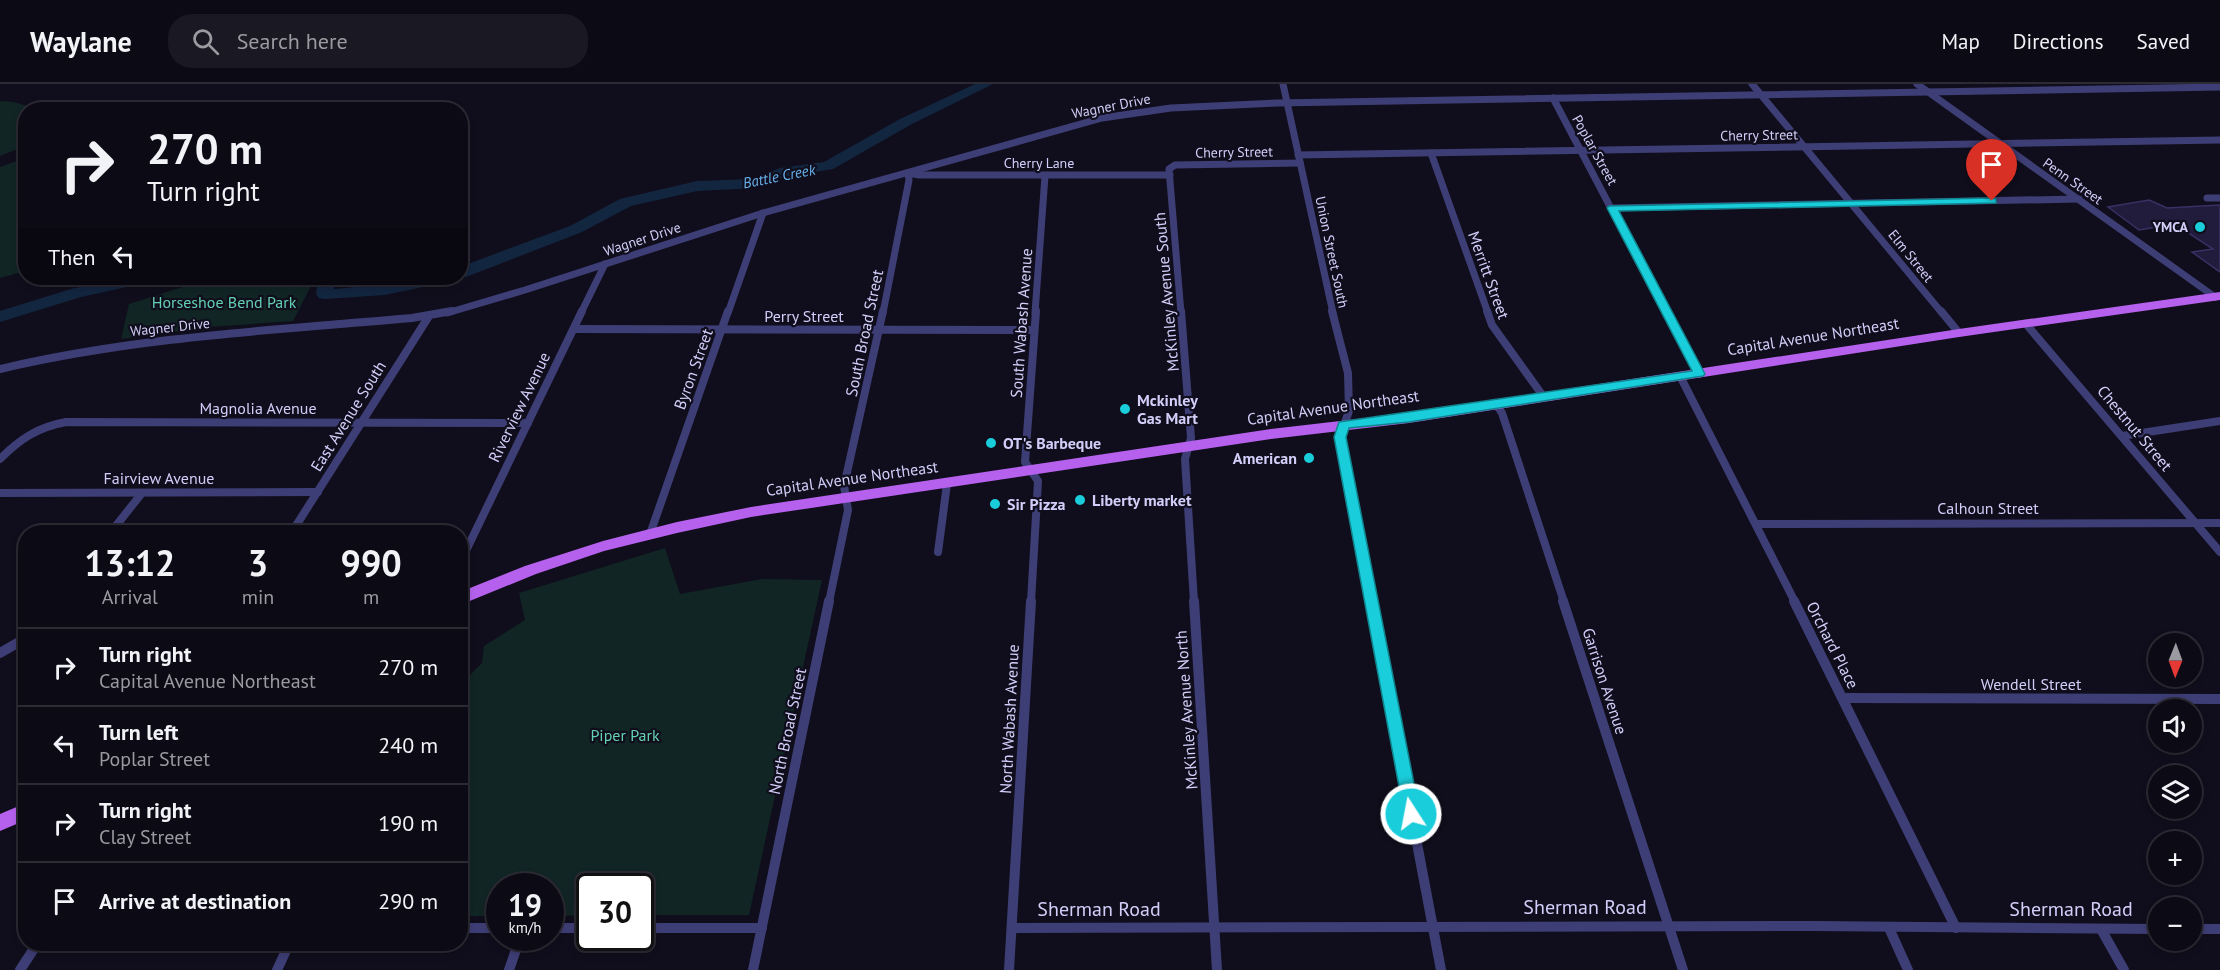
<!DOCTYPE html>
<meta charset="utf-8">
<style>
:root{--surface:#0c0a15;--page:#1a1822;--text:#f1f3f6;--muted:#9a9aa0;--line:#2c2b34}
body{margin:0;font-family:"PT Sans",sans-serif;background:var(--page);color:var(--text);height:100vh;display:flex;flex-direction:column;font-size:22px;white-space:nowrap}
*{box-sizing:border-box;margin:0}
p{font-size:20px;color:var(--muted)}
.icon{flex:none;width:33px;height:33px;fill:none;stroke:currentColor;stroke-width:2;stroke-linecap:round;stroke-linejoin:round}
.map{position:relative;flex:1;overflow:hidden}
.sheet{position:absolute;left:18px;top:441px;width:450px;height:426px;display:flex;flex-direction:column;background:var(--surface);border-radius:24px;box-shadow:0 3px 9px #0003,0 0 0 2px var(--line)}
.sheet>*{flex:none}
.hud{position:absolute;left:18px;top:18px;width:450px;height:183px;border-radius:24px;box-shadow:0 3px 9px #0003,0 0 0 2px var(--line);background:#0c0a15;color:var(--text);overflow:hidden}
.needle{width:39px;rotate:181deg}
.controls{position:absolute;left:2148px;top:549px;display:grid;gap:12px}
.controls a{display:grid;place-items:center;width:54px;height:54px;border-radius:50%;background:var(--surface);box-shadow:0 3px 9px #0003,0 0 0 2px var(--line);font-size:30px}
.speed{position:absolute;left:486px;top:789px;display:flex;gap:12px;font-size:30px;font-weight:700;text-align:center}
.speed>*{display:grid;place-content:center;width:78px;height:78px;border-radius:50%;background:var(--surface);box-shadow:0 3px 9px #0003,0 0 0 2px var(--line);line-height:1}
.speed small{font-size:15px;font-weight:400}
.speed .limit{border:3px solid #111;border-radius:9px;background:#fff;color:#111}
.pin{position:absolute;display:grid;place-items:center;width:51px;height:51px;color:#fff;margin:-62px -26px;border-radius:50% 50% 50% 0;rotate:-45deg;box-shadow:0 0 6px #0007}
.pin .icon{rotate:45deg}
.me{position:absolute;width:66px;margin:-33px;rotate:349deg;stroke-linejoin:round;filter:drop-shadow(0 0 4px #0008)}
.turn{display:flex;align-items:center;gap:21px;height:126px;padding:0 30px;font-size:27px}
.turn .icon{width:78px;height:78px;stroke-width:2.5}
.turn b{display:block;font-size:42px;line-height:51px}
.then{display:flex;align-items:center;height:57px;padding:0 30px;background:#0003;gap:12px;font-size:22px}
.eta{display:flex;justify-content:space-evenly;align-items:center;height:102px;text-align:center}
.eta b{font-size:36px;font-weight:600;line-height:42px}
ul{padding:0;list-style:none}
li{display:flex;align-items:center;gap:18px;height:78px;padding:0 30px;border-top:2px solid var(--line)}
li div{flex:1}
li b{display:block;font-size:22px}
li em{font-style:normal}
header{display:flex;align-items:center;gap:36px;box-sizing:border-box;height:84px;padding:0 30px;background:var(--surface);border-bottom:2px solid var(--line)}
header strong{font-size:28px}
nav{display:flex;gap:33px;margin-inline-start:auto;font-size:21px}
.search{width:420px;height:54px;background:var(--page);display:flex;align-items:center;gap:15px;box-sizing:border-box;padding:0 21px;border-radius:24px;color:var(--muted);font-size:22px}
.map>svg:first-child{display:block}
.green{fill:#112524}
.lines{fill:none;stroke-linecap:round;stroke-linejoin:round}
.river{fill:#132640;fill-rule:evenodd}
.building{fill:#211c3b;stroke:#393064;stroke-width:1.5}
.minor-far2{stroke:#3e3e76;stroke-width:7}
.minor-far1{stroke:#3e3e76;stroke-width:8}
.minor{stroke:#3e3e76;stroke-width:10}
.primary{fill:#b561ed;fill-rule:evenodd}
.route{fill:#19cddb;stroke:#10858e;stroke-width:1.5}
.poi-dot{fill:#19cddb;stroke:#100e1c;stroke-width:2}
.labels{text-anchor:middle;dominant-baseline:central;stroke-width:4.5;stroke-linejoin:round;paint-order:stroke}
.far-street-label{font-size:14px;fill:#d2cef9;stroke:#100e1c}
.far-poi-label{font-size:14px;font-weight:bold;fill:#d2cef9;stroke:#100e1c;text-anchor:end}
.far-water-label{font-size:15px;font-style:italic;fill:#68b3ee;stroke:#100e1c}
.street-label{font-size:16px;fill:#d2cef9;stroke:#100e1c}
.park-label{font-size:16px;fill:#63d0b2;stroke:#100e1c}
.poi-label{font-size:16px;font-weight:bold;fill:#d2cef9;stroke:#100e1c;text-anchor:start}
.near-street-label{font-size:20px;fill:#d2cef9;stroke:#100e1c}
</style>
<header>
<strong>Waylane</strong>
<div class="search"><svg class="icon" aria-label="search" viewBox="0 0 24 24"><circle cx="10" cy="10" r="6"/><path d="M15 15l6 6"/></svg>Search here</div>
<nav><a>Map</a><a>Directions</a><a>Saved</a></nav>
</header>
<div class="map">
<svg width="2220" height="886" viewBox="0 0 2220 886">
<rect width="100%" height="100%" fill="#100e1c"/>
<g class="green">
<polygon points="0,17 13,18 39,25 26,26 25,62 0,72"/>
<polygon points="25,74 25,187 0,194 0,83"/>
<polygon points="211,194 315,194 293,237 210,243 121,255 129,220"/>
<polygon points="665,464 680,510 762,495 822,496 749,831 641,831 640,802 590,802 589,831 551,832 550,802 500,802 499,832 461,832 461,600 482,579 484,562 525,536 519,509"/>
</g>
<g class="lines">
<g class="river">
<polygon points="975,0 993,0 910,41 833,85 783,93 757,104 697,107 631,122 582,148 466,193 458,194 460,194 460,183 570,142 620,115 697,97 754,95 780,84 824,78 900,35"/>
<polygon points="123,194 152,194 150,198 81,213 0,238 0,227 71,205"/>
<path d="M 318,194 L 334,194 L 334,205 C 372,203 414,190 450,194 L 448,198 L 384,211 L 325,215 L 319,214 L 316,210 Z"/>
</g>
</g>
<polygon class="building" points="2149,116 2167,124 2220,121 2220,188 2192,168 2213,165 2175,140 2139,146 2108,123"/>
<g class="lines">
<g class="minor-far2">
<polyline points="1283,0 1333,229"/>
<polyline points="1752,0 1942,229"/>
<polyline points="1917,0 2215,213"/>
<polyline points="1553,14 1666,229"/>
<polyline points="1431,69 1488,229"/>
<polyline points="1298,71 2220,56"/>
<polyline points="2207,114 2220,114"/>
<polyline points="1612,124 2079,115"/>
<polyline points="447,229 525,206 763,129 1102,34 1171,24 1277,19 2220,3"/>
<polyline points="581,229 605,180"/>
<polyline points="728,229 763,129"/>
<polyline points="883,229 909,96 908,89 919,91 1170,91"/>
<polyline points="1035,229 1045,92"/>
<polyline points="1181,229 1169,85 1175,81 1300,79"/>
</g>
<g class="minor-far1">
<polyline points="1181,227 1191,354 1185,375 1194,518"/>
<polyline points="1332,227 1348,289 1349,327 1340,353 1371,518"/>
<polyline points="1487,227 1492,241 1543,312"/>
<polyline points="1666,227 1699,290"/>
<polyline points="1941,227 1959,249"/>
<polyline points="2026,240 2220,468"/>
<polyline points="574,245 1034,246"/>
<path d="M 0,285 C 136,253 274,246 412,234 L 452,227"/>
<polyline points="1680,292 1795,518"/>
<polyline points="1495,319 1502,329 1564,518"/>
<polyline points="2122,352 2220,337"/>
<path d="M 0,375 C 20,355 38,343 66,338 L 528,339"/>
<polyline points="0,409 318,408"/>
<polyline points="1756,440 2220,439"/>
<polyline points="111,448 142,409"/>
<polyline points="292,448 429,232"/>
<polyline points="650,450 728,227"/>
<polyline points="938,468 947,400"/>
<polyline points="460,479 582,227"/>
<polyline points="829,518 848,426 844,402 883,227"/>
<polyline points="1031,518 1038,397 1025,378 1036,227"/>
</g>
<g class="minor">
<polyline points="1194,517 1217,886"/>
<polyline points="1371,517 1441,886"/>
<polyline points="1563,517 1683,886"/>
<polyline points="1794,517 1956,844"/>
<polyline points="0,569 26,554"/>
<polyline points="1843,614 2220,615"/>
<polyline points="460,844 500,844"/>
<polyline points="550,844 590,844"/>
<polyline points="640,844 762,844"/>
<polyline points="1012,844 1815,842 2158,845"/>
<polyline points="1889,844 1908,886"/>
<polyline points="2101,845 2124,886"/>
<polyline points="2192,845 2220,845"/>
<polyline points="20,886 37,860"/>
<polyline points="277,886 289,860"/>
<polyline points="509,886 520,854"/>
<polyline points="753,886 829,517"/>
<polyline points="1009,886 1031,517"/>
</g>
<g class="primary">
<polygon points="2220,208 2220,216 1959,253 1409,339 1271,355 751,433 677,449 604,467 536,490 460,521 460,508 525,482 603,457 677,438 751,423 1271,345 1409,329 1959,245"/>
<polygon points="26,719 26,736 0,747 0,730"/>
</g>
</g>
<polygon class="route" points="1992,114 1996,115 1996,119 1619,127 1705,290 1703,292 1409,338 1349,344 1346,353 1420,730 1417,735 1411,737 1405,735 1334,353 1339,338 1692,287 1607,124 1609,122"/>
<g class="poi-dot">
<circle cx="2200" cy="143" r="6"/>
<circle cx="1125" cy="325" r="6"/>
<circle cx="991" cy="359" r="6"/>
<circle cx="1309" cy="374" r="6"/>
<circle cx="1080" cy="416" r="6"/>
<circle cx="995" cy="420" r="6"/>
</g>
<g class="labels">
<g class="far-street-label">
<text transform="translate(1111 22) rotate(-11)">Wagner Drive</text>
<text transform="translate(1759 51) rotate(-1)">Cherry Street</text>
<text transform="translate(1595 66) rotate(61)">Poplar Street</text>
<text transform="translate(1234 68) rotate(-1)">Cherry Street</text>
<text x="1039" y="79">Cherry Lane</text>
<text transform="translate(2073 97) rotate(35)">Penn Street</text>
<text transform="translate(642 155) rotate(-18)">Wagner Drive</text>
<text transform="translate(1332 168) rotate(78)">Union Street South</text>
<text transform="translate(1911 172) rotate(51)">Elm Street</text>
<text transform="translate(170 243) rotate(-6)">Wagner Drive</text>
</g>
<g class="far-poi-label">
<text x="2188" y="143">YMCA</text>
</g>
<g class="far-water-label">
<text transform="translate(779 92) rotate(-11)">Battle Creek</text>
</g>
<g class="street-label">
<text transform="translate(1489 191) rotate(70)">Merritt Street</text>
<text transform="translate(1166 208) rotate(-95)">McKinley Avenue South</text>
<text x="804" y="232">Perry Street</text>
<text transform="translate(1021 239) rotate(-86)">South Wabash Avenue</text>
<text transform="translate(864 249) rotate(-78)">South Broad Street</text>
<text transform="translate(1813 252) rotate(-9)">Capital Avenue Northeast</text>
<text transform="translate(693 285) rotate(-70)">Byron Street</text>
<text transform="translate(519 323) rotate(-64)">Riverview Avenue</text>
<text transform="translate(1333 323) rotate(-8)">Capital Avenue Northeast</text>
<text x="258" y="324">Magnolia Avenue</text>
<text transform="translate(348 332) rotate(-58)">East Avenue South</text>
<text transform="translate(2135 344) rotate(50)">Chestnut Street</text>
<text x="159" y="394">Fairview Avenue</text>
<text transform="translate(852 394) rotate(-8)">Capital Avenue Northeast</text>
<text x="1988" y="424">Calhoun Street</text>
<text transform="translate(1833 561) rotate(63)">Orchard Place</text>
<text transform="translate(1605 597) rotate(72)">Garrison Avenue</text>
<text x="2031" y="600">Wendell Street</text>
<text transform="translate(1186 626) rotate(-94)">McKinley Avenue North</text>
<text transform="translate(1009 635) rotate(-87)">North Wabash Avenue</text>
<text transform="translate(787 647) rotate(-78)">North Broad Street</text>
</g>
<g class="park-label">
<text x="224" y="218">Horseshoe Bend Park</text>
<text x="625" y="651">Piper Park</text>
</g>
<g class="poi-label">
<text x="1137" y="316">Mckinley<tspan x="1137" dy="18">Gas Mart</tspan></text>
<text x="1003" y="359">OT's Barbeque</text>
<text x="1297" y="374" text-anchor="end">American</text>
<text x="1092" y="416">Liberty market</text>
<text x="1007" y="420">Sir Pizza</text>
</g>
<g class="near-street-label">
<text x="1585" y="823">Sherman Road</text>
<text x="1099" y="825">Sherman Road</text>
<text x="2071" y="825">Sherman Road</text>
</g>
</g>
</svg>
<div class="controls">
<a><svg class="needle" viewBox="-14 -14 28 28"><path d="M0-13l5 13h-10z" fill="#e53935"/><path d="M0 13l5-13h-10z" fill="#9a9aa0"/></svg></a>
<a><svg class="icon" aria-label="sound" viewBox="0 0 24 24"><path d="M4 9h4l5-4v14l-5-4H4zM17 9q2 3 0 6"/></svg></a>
<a><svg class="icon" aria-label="layers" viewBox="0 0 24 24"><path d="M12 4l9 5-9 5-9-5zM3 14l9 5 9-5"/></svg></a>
<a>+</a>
<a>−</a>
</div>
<div class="speed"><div>19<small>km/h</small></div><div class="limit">30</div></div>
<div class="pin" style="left:1992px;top:117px;background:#d93025"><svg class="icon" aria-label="arrive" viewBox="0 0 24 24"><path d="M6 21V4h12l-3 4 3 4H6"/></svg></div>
<svg class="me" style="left:1411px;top:730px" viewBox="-20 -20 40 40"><circle r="17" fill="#19cddb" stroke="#fff" stroke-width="3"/><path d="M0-11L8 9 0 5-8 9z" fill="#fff"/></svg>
<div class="hud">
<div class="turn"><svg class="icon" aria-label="right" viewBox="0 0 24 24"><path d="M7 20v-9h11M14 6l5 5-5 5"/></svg><div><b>270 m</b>Turn right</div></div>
<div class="then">Then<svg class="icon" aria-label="left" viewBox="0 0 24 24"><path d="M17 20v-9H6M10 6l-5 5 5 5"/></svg></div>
</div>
<section class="sheet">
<div class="eta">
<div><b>13:12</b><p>Arrival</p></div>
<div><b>3</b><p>min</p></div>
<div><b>990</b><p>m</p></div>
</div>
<ul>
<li><svg class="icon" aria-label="right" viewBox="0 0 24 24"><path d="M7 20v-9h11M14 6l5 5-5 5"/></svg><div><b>Turn right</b><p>Capital Avenue Northeast</p></div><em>270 m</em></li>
<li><svg class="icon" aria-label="left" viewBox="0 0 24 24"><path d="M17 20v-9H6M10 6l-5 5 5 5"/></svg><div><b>Turn left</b><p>Poplar Street</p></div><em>240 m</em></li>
<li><svg class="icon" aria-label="right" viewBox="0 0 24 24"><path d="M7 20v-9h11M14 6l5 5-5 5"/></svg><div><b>Turn right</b><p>Clay Street</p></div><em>190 m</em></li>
<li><svg class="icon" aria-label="arrive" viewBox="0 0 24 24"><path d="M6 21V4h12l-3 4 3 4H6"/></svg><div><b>Arrive at destination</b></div><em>290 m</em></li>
</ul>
</section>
</div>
